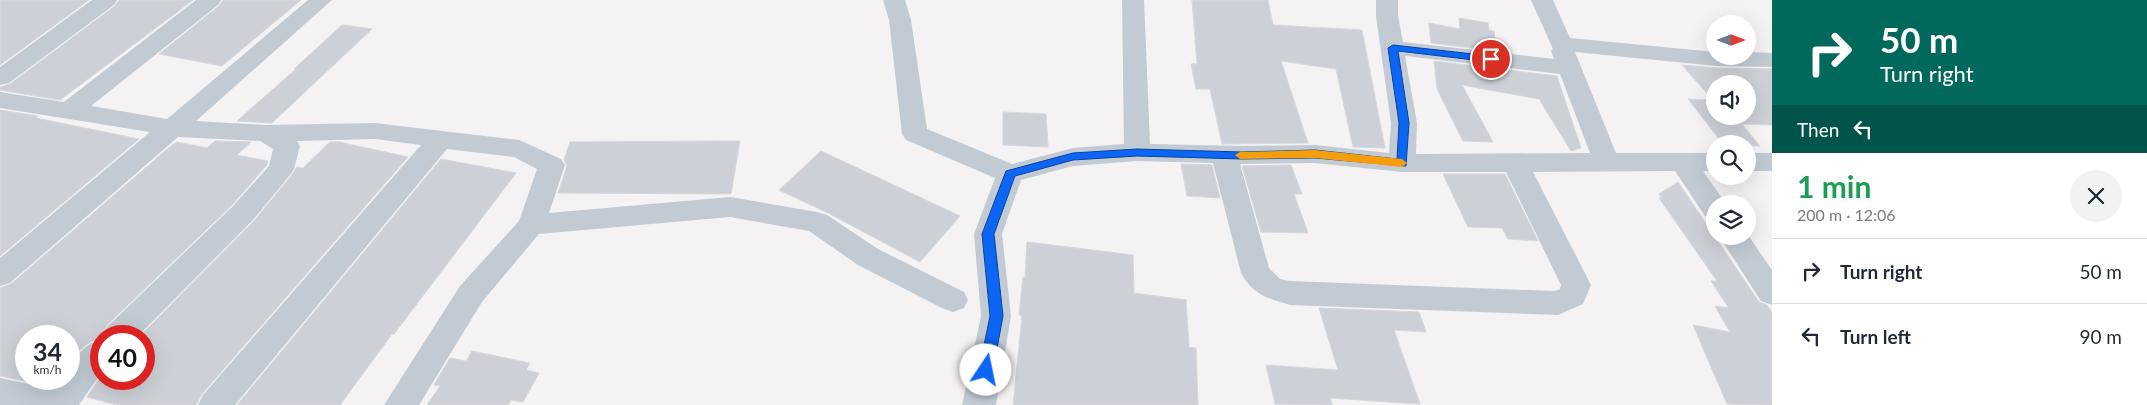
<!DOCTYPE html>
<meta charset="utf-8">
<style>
:root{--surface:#fff;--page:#f2f2f3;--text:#1f2937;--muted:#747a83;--line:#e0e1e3}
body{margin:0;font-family:Lato,sans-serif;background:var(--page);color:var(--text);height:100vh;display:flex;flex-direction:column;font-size:19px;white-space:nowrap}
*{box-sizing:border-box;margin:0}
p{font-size:16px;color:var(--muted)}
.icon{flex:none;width:28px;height:28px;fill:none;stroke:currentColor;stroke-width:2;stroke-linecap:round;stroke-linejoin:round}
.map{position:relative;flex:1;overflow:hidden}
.sheet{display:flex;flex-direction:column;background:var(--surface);width:375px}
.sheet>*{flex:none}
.guide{background:#00695c;color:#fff;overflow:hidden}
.needle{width:32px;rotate:90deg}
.controls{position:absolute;left:1706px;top:15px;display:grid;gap:10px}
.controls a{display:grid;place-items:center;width:50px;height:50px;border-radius:50%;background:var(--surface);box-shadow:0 5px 20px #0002;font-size:25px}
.speed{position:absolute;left:15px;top:325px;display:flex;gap:10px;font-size:25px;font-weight:700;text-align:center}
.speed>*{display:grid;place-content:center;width:65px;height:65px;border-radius:50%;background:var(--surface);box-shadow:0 5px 20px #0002;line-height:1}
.speed small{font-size:12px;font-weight:400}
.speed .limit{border:8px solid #d22;background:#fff;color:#111}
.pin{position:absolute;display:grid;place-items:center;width:42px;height:42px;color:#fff;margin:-21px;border:2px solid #fff;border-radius:50%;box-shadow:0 1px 5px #0007}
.me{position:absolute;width:55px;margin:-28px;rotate:11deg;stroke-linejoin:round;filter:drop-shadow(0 0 4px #0008)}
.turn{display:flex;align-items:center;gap:18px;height:105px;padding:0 25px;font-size:22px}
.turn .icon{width:65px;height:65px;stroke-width:2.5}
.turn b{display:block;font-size:35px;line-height:42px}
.then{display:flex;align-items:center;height:48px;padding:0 25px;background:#0003;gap:10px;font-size:19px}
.round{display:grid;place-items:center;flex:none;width:52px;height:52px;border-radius:26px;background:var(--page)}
.overview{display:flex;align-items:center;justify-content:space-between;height:85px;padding:0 25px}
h1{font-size:30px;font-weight:700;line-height:38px;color:#1e9e55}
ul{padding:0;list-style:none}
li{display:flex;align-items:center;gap:15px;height:65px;padding:0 25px;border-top:1px solid var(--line)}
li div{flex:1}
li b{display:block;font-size:19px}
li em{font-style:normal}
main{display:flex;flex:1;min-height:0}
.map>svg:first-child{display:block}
.building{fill:#cdd0d6;stroke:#d5d7dd;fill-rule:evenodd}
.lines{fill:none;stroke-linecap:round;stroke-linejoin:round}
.minor{fill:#c2cbd4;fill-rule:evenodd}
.route{fill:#0d66f3;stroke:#08429e}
.slow{fill:#f59e0b}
</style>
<main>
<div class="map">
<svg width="1772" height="405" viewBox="0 0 1772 405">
<rect width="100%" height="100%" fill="#f4f2f2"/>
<g class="building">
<polygon points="0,0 89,0 0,65"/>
<polygon points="119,0 193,0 60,100 0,90 0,87 10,84 115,6"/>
<polygon points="223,0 301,0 222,66 159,54 219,6"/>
<polygon points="1192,0 1268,0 1273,25 1362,30 1385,148 1353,147 1336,69 1281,61 1308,143 1222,144 1210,89 1196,89 1191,64 1197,64"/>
<polygon points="1459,18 1488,23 1489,30 1494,31 1496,51 1431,43 1429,23 1460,29"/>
<polygon points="342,25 372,29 272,123 237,121 296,69 294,69"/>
<polygon points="1434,61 1557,76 1581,148 1571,151 1539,99 1462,85 1493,142 1463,141 1437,89"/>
<path d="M 1682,65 L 1716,68 L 1772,69 L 1772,125 L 1742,124 L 1760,146 L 1748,146 L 1748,144 L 1723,144 L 1688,99 L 1713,100 ZM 1715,84 L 1748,84 L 1748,116 L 1715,116 Z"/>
<polygon points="0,110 38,116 36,118 139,139 0,256"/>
<polygon points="1003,112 1046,114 1048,147 1003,145"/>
<polygon points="215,141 251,142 237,155 268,161 267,165 232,205 106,326 101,337 88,343 77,353 69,369 69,336 26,336 26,379 59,379 52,387 0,376 0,288 11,284 172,145 177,142 207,148"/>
<polygon points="713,141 740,141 731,194 558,193 567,166 564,160 570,142"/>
<polygon points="330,142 339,142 408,157 202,394 196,405 117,405 87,397 101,376 101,379 144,379 144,336 140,336 254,221 291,176 297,167 303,168"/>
<polygon points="821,151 913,194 960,216 920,262 828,213 779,190"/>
<polygon points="441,159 516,173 394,334 392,334 340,405 237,405"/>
<polygon points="1181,164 1212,165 1220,198 1187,196"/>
<polygon points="1291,165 1302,194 1294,194 1308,233 1261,232 1242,166"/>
<polygon points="1443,174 1505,174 1538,241 1508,239 1502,228 1468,227"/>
<polygon points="1678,182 1759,302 1767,305 1772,312 1772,405 1727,404 1693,325 1730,332 1715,306 1729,308 1711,281 1717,281 1659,198 1662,198 1659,194"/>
<polygon points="1027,242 1133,255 1134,293 1186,300 1189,347 1196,348 1198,405 1013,405 1022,316 1019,315 1023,277 1025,278"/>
<polygon points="1319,308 1419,312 1426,332 1394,330 1420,404 1330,398 1332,405 1275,404 1266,365 1338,370"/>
<polygon points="472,351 530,363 526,370 539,373 523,402 511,400 508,405 427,405 440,386 434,385 450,358 466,361"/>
</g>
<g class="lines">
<g class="minor">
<polygon points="92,0 117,0 114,5 9,83 0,85 0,67"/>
<polygon points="196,0 221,0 218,5 91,106 167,119 308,0 332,0 196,121 266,125 375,123 519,140 561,159 565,165 549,213 730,197 817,212 827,215 878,249 964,292 968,300 964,308 953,312 942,308 858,265 809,231 730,217 539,234 482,302 419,405 384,405 460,286 519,221 537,169 514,157 447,149 235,405 198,405 203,395 421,145 375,139 297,141 300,146 294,169 290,175 253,220 138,336 102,336 107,327 233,206 269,166 273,149 260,141 178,137 10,283 0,286 0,258 150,132 0,108 0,92 64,102"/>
<path d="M 883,0 L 905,0 L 911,20 L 927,129 L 1012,164 L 1073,148 L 1124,144 L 1122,0 L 1144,0 L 1150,144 L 1243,146 L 1315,145 L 1389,153 L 1391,123 L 1376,16 L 1376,0 L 1398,0 L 1398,16 L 1403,42 L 1554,59 L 1551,51 L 1553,49 L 1531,0 L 1553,0 L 1570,38 L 1715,52 L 1715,56 L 1748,56 L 1748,52 L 1772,53 L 1772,67 L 1716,66 L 1575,52 L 1616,153 L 1715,153 L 1715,171 L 1703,171 L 1726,204 L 1715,204 L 1715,219 L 1705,216 L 1675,171 L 1533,172 L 1591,285 L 1583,304 L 1558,315 L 1290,305 C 1267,298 1253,295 1241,273 L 1213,163 L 1137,161 L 1073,166 L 1021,180 L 1002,234 L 1011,316 L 996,405 L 962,405 L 981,316 L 974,234 L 995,178 L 906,140 L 902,134 L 889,20 ZM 1405,56 L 1560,74 L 1590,153 L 1416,154 L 1417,123 ZM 1315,163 L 1402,172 L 1506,172 L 1561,285 L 1560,289 L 1555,291 L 1290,281 L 1280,279 L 1269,268 L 1240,164 Z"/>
<rect x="1748" y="153" width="24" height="18"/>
<polygon points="1748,235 1772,270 1772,305 1761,301 1719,236"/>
<path d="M 101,339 L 101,373 L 79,405 L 0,405 L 0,378 L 53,389 L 61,379 L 69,379 C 69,360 84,345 101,339 Z"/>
</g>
</g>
<polygon class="route" points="1393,45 1491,56 1496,59 1491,62 1398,51 1409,123 1406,166 1315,158 1242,159 1137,156 1073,160 1015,176 994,234 1003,316 993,370 991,373 986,375 981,373 979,370 990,316 982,234 1006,171 1073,153 1137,149 1242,152 1315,150 1397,159 1399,123 1388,48"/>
<polygon class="slow" points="1315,150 1402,159 1407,163 1402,167 1315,158 1240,159 1235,155 1240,152"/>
</svg>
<div class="controls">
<a><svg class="needle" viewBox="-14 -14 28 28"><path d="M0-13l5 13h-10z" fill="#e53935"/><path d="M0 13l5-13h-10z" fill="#747a83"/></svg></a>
<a><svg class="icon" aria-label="sound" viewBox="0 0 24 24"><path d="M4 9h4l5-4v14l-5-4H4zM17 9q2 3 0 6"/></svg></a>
<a><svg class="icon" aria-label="search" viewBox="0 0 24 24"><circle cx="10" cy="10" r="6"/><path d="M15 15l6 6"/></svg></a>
<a><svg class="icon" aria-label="layers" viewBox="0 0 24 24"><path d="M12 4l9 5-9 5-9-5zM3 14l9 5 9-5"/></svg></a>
</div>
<div class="speed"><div>34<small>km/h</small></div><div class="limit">40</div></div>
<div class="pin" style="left:1491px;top:59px;background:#d93025"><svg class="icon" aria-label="arrive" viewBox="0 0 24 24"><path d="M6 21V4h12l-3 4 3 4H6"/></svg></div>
<svg class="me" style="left:986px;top:370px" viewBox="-20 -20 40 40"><circle r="19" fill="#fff"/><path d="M0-13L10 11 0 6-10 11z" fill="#0d66f3"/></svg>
</div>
<section class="sheet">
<div class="guide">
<div class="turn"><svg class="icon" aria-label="right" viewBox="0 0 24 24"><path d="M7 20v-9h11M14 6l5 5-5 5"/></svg><div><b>50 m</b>Turn right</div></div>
<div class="then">Then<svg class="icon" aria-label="left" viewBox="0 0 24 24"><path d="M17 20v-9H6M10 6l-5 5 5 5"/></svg></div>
</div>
<div class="overview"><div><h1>1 min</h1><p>200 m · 12:06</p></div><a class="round"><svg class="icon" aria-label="close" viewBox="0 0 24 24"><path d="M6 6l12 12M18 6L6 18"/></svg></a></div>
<ul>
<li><svg class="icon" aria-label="right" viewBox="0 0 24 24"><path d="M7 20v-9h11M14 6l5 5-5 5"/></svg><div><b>Turn right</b></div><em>50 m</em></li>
<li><svg class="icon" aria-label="left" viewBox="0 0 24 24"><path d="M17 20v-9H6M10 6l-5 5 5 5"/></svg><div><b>Turn left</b></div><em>90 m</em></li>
</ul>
</section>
</main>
